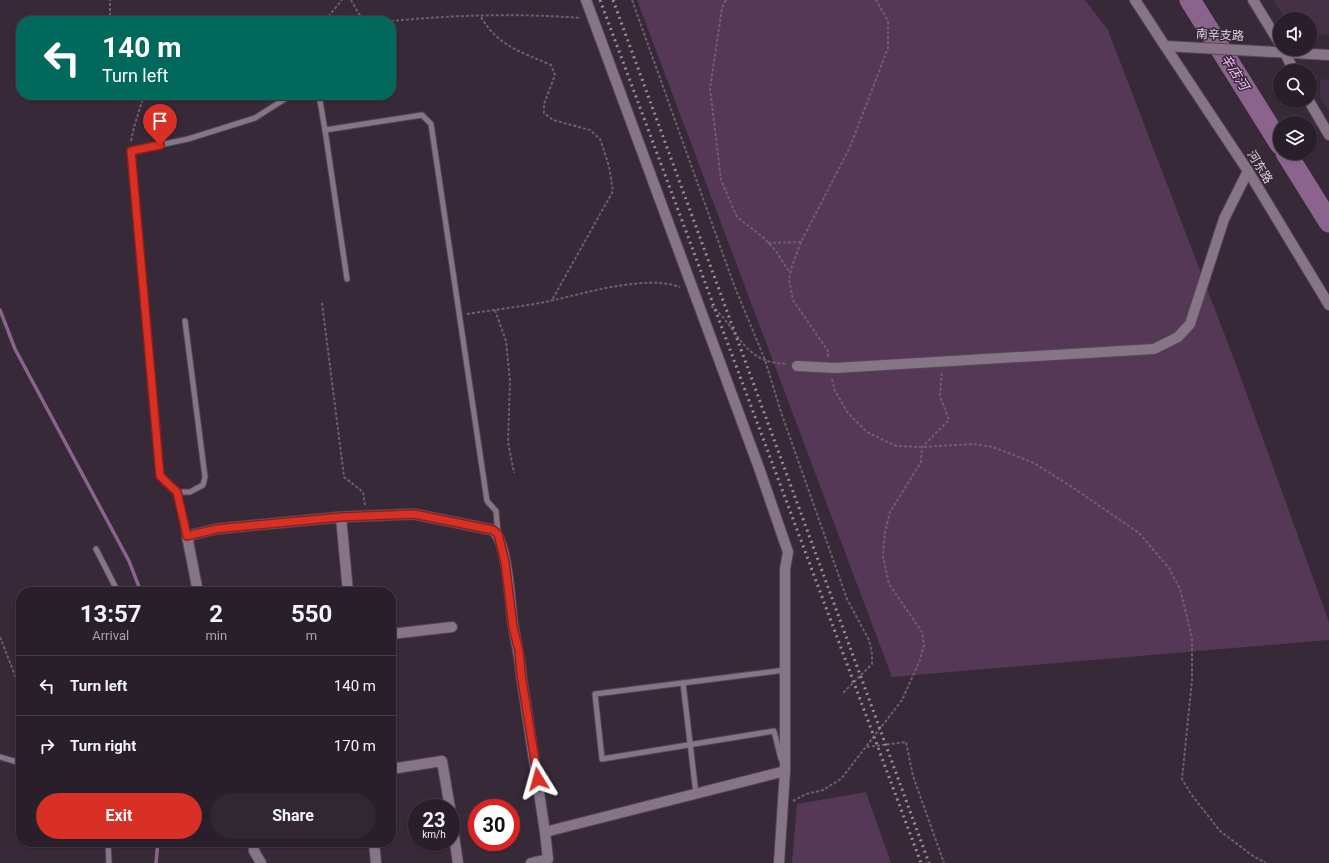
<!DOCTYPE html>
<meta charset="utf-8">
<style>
:root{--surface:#291f2a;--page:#312732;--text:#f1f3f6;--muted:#a5a2a8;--line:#453d47;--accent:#d93025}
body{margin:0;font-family:Roboto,"Noto Sans SC",sans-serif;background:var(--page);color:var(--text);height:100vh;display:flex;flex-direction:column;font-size:15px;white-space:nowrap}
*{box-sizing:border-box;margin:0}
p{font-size:13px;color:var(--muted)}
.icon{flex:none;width:22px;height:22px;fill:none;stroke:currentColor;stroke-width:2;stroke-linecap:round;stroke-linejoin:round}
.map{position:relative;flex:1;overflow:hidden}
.panel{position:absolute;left:16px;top:587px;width:380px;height:260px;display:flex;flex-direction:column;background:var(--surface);border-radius:16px;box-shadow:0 1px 3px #0004,0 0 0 1px var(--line)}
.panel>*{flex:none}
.hud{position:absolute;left:16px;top:16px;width:380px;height:84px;border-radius:16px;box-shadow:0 1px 3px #0004,0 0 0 1px var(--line);background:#00695c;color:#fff;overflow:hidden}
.buttons{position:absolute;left:1273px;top:12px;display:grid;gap:8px}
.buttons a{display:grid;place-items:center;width:44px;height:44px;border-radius:50%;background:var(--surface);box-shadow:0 1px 3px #0004,0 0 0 1px var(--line);font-size:20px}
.speed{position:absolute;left:408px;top:799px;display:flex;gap:8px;font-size:20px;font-weight:700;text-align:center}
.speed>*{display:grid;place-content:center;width:52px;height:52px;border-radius:50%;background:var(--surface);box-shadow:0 1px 3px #0004,0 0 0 1px var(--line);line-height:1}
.speed small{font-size:10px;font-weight:400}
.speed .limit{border:6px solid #d22;background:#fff;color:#111}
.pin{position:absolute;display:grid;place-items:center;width:34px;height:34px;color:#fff;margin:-41px -17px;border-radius:50% 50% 50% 0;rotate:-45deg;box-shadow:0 0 4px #0007}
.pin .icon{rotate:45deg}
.me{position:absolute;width:44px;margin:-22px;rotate:352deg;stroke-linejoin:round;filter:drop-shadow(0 0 3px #0008)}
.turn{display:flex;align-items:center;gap:14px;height:84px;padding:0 20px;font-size:18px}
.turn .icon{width:52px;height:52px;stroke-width:2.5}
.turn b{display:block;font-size:28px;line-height:34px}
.eta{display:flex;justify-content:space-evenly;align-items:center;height:68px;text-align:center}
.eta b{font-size:24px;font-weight:700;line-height:28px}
.primary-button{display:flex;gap:8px;margin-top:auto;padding:8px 20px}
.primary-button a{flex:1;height:46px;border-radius:24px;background:var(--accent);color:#fff;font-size:16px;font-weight:700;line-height:46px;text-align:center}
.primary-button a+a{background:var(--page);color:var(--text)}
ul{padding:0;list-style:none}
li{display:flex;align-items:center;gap:12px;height:60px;padding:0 20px;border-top:1px solid var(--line)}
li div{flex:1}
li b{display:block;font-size:15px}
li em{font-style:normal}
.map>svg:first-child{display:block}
.built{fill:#443145}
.green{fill:#543855}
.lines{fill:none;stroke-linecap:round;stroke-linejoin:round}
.stream{stroke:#8b648d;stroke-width:3.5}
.river{stroke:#8b648d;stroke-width:21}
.lane-casing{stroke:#544855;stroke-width:7}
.street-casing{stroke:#544855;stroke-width:12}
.secondary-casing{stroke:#544855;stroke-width:12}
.path{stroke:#6d606e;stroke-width:2;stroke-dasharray:3 2;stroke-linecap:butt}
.lane{stroke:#877587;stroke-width:5}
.street{stroke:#877587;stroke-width:10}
.secondary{stroke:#877587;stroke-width:10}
.rail{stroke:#998d99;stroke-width:3;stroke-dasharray:2 4;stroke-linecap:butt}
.route-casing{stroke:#8d1f18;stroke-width:10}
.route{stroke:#d93025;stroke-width:7}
.labels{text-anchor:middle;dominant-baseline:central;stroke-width:3;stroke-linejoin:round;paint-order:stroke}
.street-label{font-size:12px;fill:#dfd5df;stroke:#372938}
.water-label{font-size:13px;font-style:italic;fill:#fcbffe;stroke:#372938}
</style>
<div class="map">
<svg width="1329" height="863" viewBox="0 0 1329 863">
<rect width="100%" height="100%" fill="#372938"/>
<g class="built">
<polygon points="1273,0 1329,0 1329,35 1310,33 1310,19 1286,19"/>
<polygon points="1320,79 1329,80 1329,111 1320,97"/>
</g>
<g class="green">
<polygon points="637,0 1085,0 1108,30 1237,367 1329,622 1329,640 892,677"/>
<polygon points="866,792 891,863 792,863 797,804"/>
</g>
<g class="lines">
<g class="stream">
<polyline points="0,310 15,349 129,561 141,592"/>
<polyline points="156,863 158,842"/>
</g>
<g class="river">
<polyline points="1190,0 1280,144"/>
<polyline points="1286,153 1329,222"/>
</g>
<defs>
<g id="lane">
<polyline points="319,95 325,130 422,115 431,124 487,501 496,511 498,533"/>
<polyline points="325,130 347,279"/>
<polyline points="177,492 190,492 203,485 205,477 185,321"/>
<polyline points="187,536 177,492 160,476 131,151 188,139 255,118 291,95"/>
<polyline points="96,549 118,592"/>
<polyline points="683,683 696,794"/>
<polyline points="0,757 21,763"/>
<polyline points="781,759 774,731 602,759 595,694 785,670"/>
<polyline points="108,842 109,863"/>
</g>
<g id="street">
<polyline points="586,0 759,468 788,552 785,569 785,771 779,863"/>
<polyline points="797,366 835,368 1154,349 1178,337 1190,324 1224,219 1248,171"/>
<path d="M 198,592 L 187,536 L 216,529 L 246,526 L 341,517 L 414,514 L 493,530 C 508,543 510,605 513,625 C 516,642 520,656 521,674 L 545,832 L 548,859 L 531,863"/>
<polyline points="391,634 452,627"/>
<polyline points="391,769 442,761 450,808"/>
<polyline points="451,816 458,863"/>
<polyline points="545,832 785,771"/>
<polyline points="253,842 254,851 261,863"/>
</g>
<g id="secondary">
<polyline points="1135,0 1165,46 1329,55"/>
<polyline points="1253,0 1280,44"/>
<polyline points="1165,46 1248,171 1329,305"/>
<polyline points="1283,49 1294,71"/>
<polyline points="1309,101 1329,135"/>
<polyline points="341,517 348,592"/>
<polyline points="374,842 376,863"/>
</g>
</defs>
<use href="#lane" class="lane-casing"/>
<use href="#street" class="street-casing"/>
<use href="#secondary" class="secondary-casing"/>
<g class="path">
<polyline points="351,0 359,14 366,21"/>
<polyline points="632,0 734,285 765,360 782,415 847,599 869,640 872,654 872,664 842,694"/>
<polyline points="726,0 722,8 710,88 721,180 737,217 764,238 776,251 790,273"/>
<path d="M 481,17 C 498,46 521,52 551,65 L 555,75 L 544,104 L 544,113 L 553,120 L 590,130 L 600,139 L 609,166 L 613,191 L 552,300"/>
<polyline points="110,21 110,0"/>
<polyline points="327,21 327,18 342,0"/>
<path d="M 391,21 C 454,15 518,13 581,18"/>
<polyline points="131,141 134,127 144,95"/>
<polyline points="768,243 801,242"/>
<polyline points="322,303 344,477 363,492 365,505"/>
<path d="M 711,306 C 732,321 740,351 765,360 C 771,363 779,363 786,364"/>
<polyline points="495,310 506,341 510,381 508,442 514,473"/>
<path d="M 467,314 C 493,310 519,307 545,302 C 583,294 645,274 680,287"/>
<polyline points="828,357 828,351 793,300 789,280 792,266 801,242 850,147 888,48 888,21 876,0"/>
<polyline points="832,379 835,391 848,413 867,432 896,446 922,447 973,444 993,447 1034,463 1075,489 1139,533 1169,568 1180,589 1192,638 1192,680 1182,779 1191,794 1220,831 1253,856 1266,863"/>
<polyline points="0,637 21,691"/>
<polyline points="867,747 906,742 913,776 944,863"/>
<polyline points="793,801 806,794 823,790 841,779 902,700 920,660 924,645 922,632 889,584 883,556 885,532 890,512 921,462 922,447 949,420 940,396 942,371"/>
</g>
<use href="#lane" class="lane"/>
<use href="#street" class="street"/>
<use href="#secondary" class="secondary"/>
<g class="rail">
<polyline points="600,0 921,863"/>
<polyline points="613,0 929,863"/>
</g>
</g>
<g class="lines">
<defs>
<polyline id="route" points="160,145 131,151 160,476 177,492 187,536 216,529 246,526 341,517 414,514 493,530 498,534 505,562 513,627 519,651 521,674 538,779"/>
</defs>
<use href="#route" class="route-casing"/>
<use href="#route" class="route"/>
</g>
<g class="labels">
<g class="street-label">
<text transform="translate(1220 35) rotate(3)">南辛支路</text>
<text transform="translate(1260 167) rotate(58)">河东路</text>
</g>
<g class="water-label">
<text transform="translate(1235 72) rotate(58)">辛店河</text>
</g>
</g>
</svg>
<div class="buttons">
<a><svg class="icon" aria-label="sound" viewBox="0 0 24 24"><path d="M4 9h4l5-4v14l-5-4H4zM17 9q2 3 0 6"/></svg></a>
<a><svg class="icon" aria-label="search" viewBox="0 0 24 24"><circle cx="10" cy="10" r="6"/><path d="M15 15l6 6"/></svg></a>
<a><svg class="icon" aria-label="layers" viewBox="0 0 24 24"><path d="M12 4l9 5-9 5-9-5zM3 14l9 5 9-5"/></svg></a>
</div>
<div class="speed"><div>23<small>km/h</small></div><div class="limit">30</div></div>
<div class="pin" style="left:160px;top:145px;background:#d93025"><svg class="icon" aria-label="arrive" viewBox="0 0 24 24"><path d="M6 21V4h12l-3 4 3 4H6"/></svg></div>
<svg class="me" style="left:538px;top:779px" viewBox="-20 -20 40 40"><path d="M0-17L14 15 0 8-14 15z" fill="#d93025" stroke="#fff" stroke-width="4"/></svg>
<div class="hud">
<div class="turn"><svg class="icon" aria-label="left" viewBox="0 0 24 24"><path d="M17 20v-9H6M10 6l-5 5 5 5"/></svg><div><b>140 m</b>Turn left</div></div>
</div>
<section class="panel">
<div class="eta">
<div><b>13:57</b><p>Arrival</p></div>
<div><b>2</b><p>min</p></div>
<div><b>550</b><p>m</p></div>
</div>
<ul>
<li><svg class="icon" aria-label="left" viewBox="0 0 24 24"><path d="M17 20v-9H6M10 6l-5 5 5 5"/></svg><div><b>Turn left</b></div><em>140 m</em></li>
<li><svg class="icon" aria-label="right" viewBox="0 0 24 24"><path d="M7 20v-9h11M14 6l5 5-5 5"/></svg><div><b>Turn right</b></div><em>170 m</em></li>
</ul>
<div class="primary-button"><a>Exit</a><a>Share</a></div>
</section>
</div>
